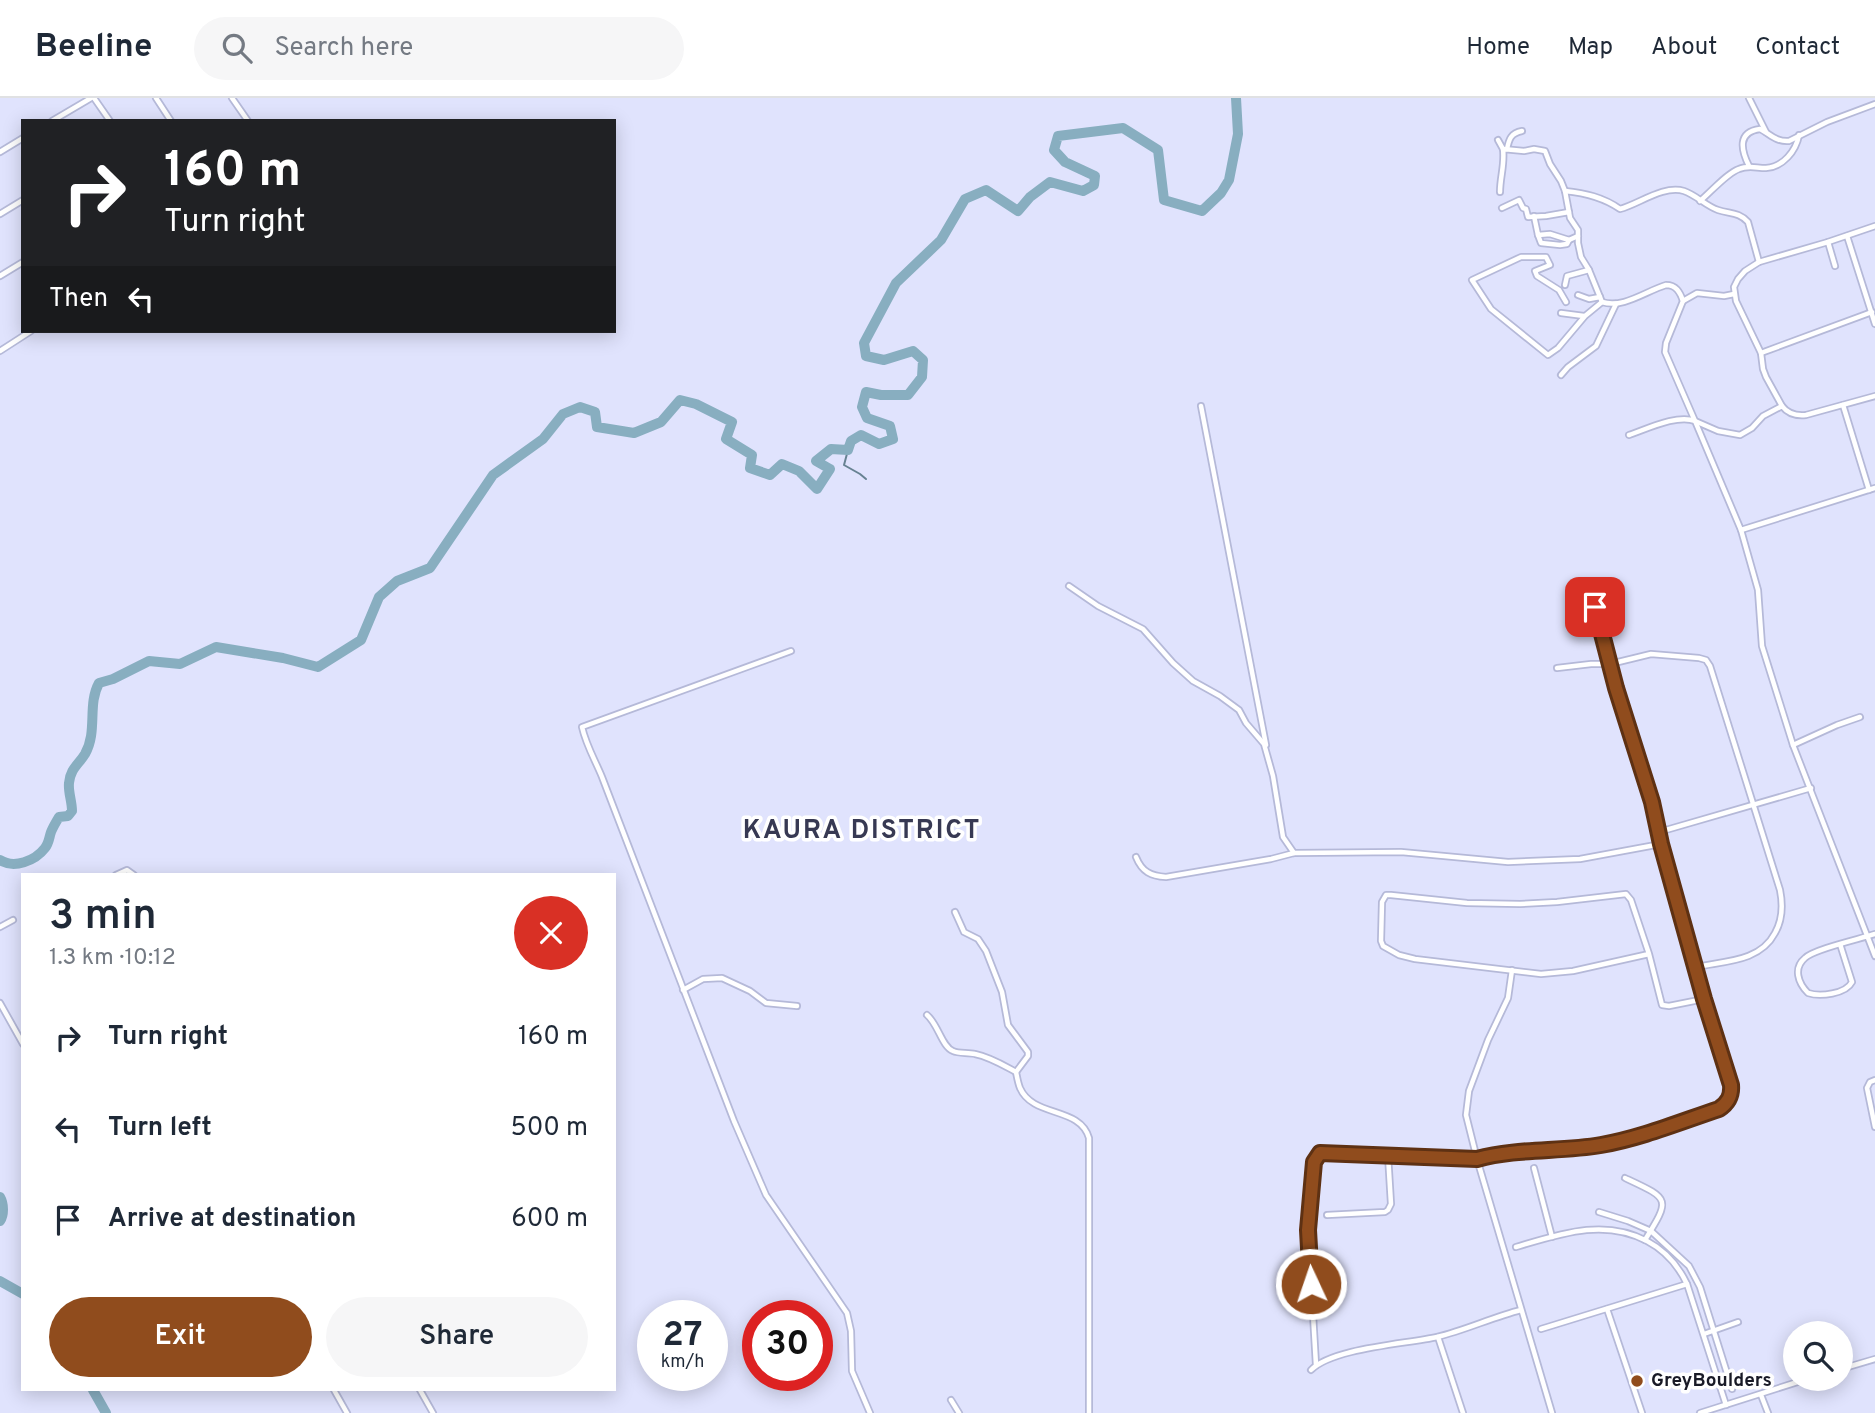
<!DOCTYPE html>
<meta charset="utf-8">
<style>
:root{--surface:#fff;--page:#f6f6f7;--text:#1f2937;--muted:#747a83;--line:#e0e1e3;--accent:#904c1d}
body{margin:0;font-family:Overpass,sans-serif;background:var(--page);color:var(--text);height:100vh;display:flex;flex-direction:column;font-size:26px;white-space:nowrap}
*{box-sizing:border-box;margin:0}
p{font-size:23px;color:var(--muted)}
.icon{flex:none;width:38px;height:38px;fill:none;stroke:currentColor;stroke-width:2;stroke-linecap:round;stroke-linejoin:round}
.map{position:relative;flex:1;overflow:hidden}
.side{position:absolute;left:21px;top:775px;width:595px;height:518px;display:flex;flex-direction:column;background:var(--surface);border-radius:0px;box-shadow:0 4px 18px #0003}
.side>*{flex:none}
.hud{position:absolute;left:21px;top:21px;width:595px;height:214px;border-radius:0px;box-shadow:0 4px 18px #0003;background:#202124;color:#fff;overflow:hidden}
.buttons{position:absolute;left:1783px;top:1223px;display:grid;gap:14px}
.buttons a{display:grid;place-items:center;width:70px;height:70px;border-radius:50%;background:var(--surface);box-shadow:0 4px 18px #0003;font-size:35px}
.speed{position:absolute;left:637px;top:1202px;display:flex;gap:14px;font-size:35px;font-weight:700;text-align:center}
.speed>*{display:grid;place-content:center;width:91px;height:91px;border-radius:50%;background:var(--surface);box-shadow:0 4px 18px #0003;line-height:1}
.speed small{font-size:18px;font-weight:400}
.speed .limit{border:10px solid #d22;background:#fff;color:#111}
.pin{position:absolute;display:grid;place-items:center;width:60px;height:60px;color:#fff;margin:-30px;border-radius:14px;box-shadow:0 4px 10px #0006}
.me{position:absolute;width:77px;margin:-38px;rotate:357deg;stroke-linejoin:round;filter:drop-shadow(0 0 5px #0008)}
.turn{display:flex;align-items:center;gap:24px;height:147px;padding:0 28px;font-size:32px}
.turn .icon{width:91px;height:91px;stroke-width:2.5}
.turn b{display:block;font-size:49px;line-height:60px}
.then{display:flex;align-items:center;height:66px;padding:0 28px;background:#0003;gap:14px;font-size:26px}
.round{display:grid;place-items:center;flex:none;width:74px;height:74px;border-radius:37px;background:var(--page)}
.summary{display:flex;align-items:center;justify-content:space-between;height:119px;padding:0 28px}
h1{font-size:42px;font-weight:600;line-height:52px}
.button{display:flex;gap:14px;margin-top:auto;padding:14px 28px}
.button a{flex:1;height:80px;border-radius:42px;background:var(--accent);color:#fff;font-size:28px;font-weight:600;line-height:80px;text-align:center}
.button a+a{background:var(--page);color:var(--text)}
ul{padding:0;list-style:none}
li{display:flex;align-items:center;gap:21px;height:91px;padding:0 28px}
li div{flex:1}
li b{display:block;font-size:26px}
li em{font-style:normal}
header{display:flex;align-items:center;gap:42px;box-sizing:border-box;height:98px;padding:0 35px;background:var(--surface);border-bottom:2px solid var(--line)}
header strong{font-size:33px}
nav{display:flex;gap:38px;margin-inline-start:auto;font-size:24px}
.search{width:490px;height:63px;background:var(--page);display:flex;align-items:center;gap:18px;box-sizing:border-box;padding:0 24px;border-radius:38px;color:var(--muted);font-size:26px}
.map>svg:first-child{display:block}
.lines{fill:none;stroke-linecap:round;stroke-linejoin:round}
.stream{stroke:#678292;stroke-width:2}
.river{stroke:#88aec0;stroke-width:10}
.minor-casing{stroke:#b5b9d8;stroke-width:8}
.minor{stroke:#fff;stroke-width:4.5}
.route-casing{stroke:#5e3113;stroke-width:18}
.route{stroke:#904c1d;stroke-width:12}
.poi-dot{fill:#904c1d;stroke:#fff;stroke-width:2.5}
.labels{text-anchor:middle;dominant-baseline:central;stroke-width:7;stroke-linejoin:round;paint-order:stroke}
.poi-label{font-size:19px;font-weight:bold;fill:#191a26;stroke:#fff;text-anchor:start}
.district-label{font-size:26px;font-weight:bold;letter-spacing:2px;fill:#373953;stroke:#fff}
</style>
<header>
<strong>Beeline</strong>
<div class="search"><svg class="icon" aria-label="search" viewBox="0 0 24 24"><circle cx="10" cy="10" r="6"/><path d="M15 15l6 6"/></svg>Search here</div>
<nav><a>Home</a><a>Map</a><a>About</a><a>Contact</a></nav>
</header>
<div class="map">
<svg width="1875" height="1315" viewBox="0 0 1875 1315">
<rect width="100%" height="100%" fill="#e0e3fd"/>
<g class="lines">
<polyline class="stream" points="848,352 844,367 860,376 866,381"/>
<g class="river">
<path d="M 0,762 C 14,771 35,763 45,750 C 49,745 49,740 51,734 C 53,729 56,724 59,719 L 68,718 L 72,713 C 72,703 68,694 69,685 C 70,671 79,666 85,656 C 98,633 87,607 99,585 L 113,581 L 149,563 L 180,566 L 216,549 L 283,560 L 318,569 L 361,542 L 379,499 L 397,483 L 430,470 L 493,377 L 543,341 L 563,316 L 580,309 L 595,314 L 597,329 L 634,335 L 661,324 L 680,302 L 696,306 L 732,324 L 726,341 L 752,357 L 750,370 L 770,377 L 782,366 L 799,373 L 817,391 L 830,371 L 816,363 L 831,351 L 848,352 L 851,343 L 861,337 L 879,346 L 893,341 L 890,328 L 867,320 L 862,309 L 866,294 L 881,297 L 908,297 L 922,279 L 923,262 L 913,253 L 884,262 L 866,258 L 864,245 L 896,185 L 941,142 L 965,101 L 986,92 L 1018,113 L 1030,99 L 1050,84 L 1083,93 L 1094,87 L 1095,78 L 1065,64 L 1054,52 L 1058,38 L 1123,30 L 1158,52 L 1164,102 L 1202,113 L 1221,95 L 1229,82 L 1238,36 L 1236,0"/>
<path d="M 0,1099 C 4,1106 4,1117 0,1123"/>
<polyline points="0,1183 23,1196"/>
<polyline points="93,1292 106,1315"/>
</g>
<defs>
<g id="minor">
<polyline points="94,0 110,23"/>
<polyline points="156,0 171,23"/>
<polyline points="232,0 248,23"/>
<polyline points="1749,0 1766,34"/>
<polyline points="52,23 91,0"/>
<polyline points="1498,42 1503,51"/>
<path d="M 1507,51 C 1509,41 1511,35 1522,33"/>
<polyline points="0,54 23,40"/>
<path d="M 1749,68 C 1741,52 1737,34 1760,31 C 1770,36 1776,44 1789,43 L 1827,24 L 1875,6"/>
<path d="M 1565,93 C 1585,95 1603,99 1620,111 C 1639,106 1663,87 1684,93 C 1696,97 1706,108 1718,112 C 1730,116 1739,114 1748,124 L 1759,164"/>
<path d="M 1500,94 C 1500,79 1505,66 1503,51 L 1524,53 L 1534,51 L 1545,53 L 1550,66 L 1561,83 L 1565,93 L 1570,120 L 1578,132 L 1578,145 L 1581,159 L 1589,172 L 1602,204 C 1623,211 1646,193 1666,187 C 1676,187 1680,194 1683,203 L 1666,245 L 1665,254 L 1695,323 L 1718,333 L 1740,337 L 1752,330 L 1763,318 L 1782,308 C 1788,316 1796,318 1806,317 L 1875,298"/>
<path d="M 1700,103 C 1711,94 1727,75 1739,71 C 1748,67 1756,70 1766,70 C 1783,69 1796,53 1799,37"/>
<polyline points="1502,110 1519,102 1523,110 1526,111 1528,119 1546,118 1569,114"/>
<polyline points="0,116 23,102"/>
<polyline points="1534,118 1538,137 1550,136 1569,142 1578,138"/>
<polyline points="1538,137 1541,145 1560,147 1567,146 1569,142"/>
<polyline points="1847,138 1875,226"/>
<polyline points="1828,144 1835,168"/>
<polyline points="0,178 23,164"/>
<polyline points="1565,187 1567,178 1589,172"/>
<polyline points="1578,197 1589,201 1600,199"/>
<polyline points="1683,203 1697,195 1724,198 1734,196"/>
<polyline points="1566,204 1559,192 1537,178 1535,173 1550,167 1546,159 1521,159 1472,182 1491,211 1548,257 1558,250 1585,218 1602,204"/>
<polyline points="1561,215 1584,218"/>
<polyline points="0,253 31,233"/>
<polyline points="1761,255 1872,214"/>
<polyline points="1561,277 1568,269 1596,248 1616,206"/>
<polyline points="1843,307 1869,392"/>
<polyline points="1201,308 1266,647"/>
<polyline points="1782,308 1766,279 1763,271 1761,255 1736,203 1734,189 1738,181 1745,173 1759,164 1828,144 1875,128"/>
<path d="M 1629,337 C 1647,331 1677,316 1695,323 L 1741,432 L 1758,492 L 1762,548 L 1793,647 L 1875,858"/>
<polyline points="1741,432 1875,390"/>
<polyline points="1069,488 1098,508 1143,531 1173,565 1193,583 1220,598 1239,612 1246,625 1264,646 1273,678 1283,739 1294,755"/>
<path d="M 791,553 L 582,629 C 586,647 595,662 602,679 L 734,1023 L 766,1097 L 847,1215 L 851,1233 L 852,1273 L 870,1315"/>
<path d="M 1557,570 L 1591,566 L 1610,566 L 1651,556 L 1699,560 L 1706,562 L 1710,568 L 1780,792 C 1783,807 1783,821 1775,835 C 1760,864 1724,863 1696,869"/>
<polyline points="1793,647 1837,627 1860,619"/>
<polyline points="1659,734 1811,690"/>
<path d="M 1136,759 C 1142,774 1151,778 1166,779 L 1271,761 L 1294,755 L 1401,754 L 1508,764 L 1580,761 L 1661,746"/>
<polyline points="116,777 127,772 134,777"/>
<path d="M 955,814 L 964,834 L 978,841 L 986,853 L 1002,894 L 1008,927 L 1028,954 L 1028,958 L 1016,974 C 1017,979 1018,985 1020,990 C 1033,1020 1080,1008 1089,1040 L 1089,1315"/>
<polyline points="0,829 13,822"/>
<path d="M 1840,846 L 1852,884 C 1846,896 1820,899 1808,895 C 1798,885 1793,870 1805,860 C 1814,851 1860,841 1875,836"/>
<polyline points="1649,856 1573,873 1541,876 1415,861 1399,857 1383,848 1381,843 1382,804 1386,797 1391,797 1467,805 1520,806 1557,804 1626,796 1631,802 1649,856 1662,907 1669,908 1704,901"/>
<polyline points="1512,872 1508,900 1488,942 1469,993 1466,1017 1477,1061 1552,1315"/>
<polyline points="683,892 703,881 722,880 750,893 766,905 797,908"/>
<polyline points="0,905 23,946"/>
<path d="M 927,917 C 938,926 942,949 953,953 C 959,956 968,954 975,956 C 990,959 1003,967 1016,974"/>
<polyline points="1875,982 1870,984 1867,990 1875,1029"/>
<polyline points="1534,1070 1552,1139"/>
<path d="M 1625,1080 C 1670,1101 1671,1100 1645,1142"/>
<polyline points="1599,1114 1628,1123 1651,1133 1689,1168 1700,1189 1732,1291"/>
<polyline points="1327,1117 1385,1114 1388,1112 1391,1106 1388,1057"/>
<path d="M 1516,1149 C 1560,1136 1604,1120 1647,1143 C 1666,1153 1678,1167 1687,1186 L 1726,1307"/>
<polyline points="1607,1211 1642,1315"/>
<polyline points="1541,1231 1687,1186"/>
<polyline points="1704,1236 1738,1224"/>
<polyline points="1438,1239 1463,1315"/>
<path d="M 1316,1267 L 1308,1132 L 1314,1064 L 1320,1055 L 1477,1061 C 1517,1050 1560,1054 1600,1047 C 1641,1039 1680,1024 1719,1011 C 1729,1005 1731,998 1731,987 L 1704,901 L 1661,746 L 1652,704 L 1632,641 L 1628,621 L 1616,590 L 1595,509"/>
<polyline points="1841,1271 1875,1261"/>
<path d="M 1311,1272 C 1333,1250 1406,1246 1437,1239 C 1466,1232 1493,1219 1521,1212"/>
<polyline points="334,1292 347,1315"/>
<polyline points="420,1292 433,1315"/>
<polyline points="1761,1297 1768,1315"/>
<polyline points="951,1302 959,1315"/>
<polyline points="1700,1315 1807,1281"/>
</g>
</defs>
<use href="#minor" class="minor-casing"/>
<use href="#minor" class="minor"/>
</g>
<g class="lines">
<defs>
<path id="route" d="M 1311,1186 L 1308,1132 L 1314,1064 L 1320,1055 L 1477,1061 C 1517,1050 1560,1054 1601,1047 C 1641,1040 1680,1024 1719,1011 C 1728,1005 1732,998 1731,987 L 1704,901 L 1661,746 L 1652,704 L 1616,590 L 1595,509"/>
</defs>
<use href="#route" class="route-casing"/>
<use href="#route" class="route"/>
</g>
<circle class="poi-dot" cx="1637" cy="1283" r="7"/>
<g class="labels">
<g class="poi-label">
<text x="1651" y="1283">GreyBoulders</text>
</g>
<g class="district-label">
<text x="862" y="733">KAURA DISTRICT</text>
</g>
</g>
</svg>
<div class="buttons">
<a><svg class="icon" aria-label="search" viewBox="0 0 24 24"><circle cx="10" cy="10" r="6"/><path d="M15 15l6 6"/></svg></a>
</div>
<div class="speed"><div>27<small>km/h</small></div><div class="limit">30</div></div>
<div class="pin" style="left:1595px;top:509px;background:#d93025"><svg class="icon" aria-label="arrive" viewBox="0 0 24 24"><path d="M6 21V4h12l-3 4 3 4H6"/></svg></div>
<svg class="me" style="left:1311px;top:1186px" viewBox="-20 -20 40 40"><circle r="17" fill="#904c1d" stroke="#fff" stroke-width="3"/><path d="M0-11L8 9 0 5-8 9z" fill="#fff"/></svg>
<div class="hud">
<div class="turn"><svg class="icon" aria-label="right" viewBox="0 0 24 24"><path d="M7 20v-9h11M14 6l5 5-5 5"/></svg><div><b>160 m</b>Turn right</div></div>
<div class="then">Then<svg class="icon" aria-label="left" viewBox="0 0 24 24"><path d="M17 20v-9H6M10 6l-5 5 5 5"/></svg></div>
</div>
<section class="side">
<div class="summary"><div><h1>3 min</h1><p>1.3 km · 10:12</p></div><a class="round" style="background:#d93025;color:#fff"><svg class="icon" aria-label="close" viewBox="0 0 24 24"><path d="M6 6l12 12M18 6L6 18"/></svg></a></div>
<ul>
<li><svg class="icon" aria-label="right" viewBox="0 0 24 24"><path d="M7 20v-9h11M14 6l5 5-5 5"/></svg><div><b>Turn right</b></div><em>160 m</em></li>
<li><svg class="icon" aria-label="left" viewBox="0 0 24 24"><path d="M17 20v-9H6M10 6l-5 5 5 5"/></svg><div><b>Turn left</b></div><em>500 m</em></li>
<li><svg class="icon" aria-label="arrive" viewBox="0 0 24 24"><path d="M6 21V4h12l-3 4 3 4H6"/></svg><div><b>Arrive at destination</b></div><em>600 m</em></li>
</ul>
<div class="button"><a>Exit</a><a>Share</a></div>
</section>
</div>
